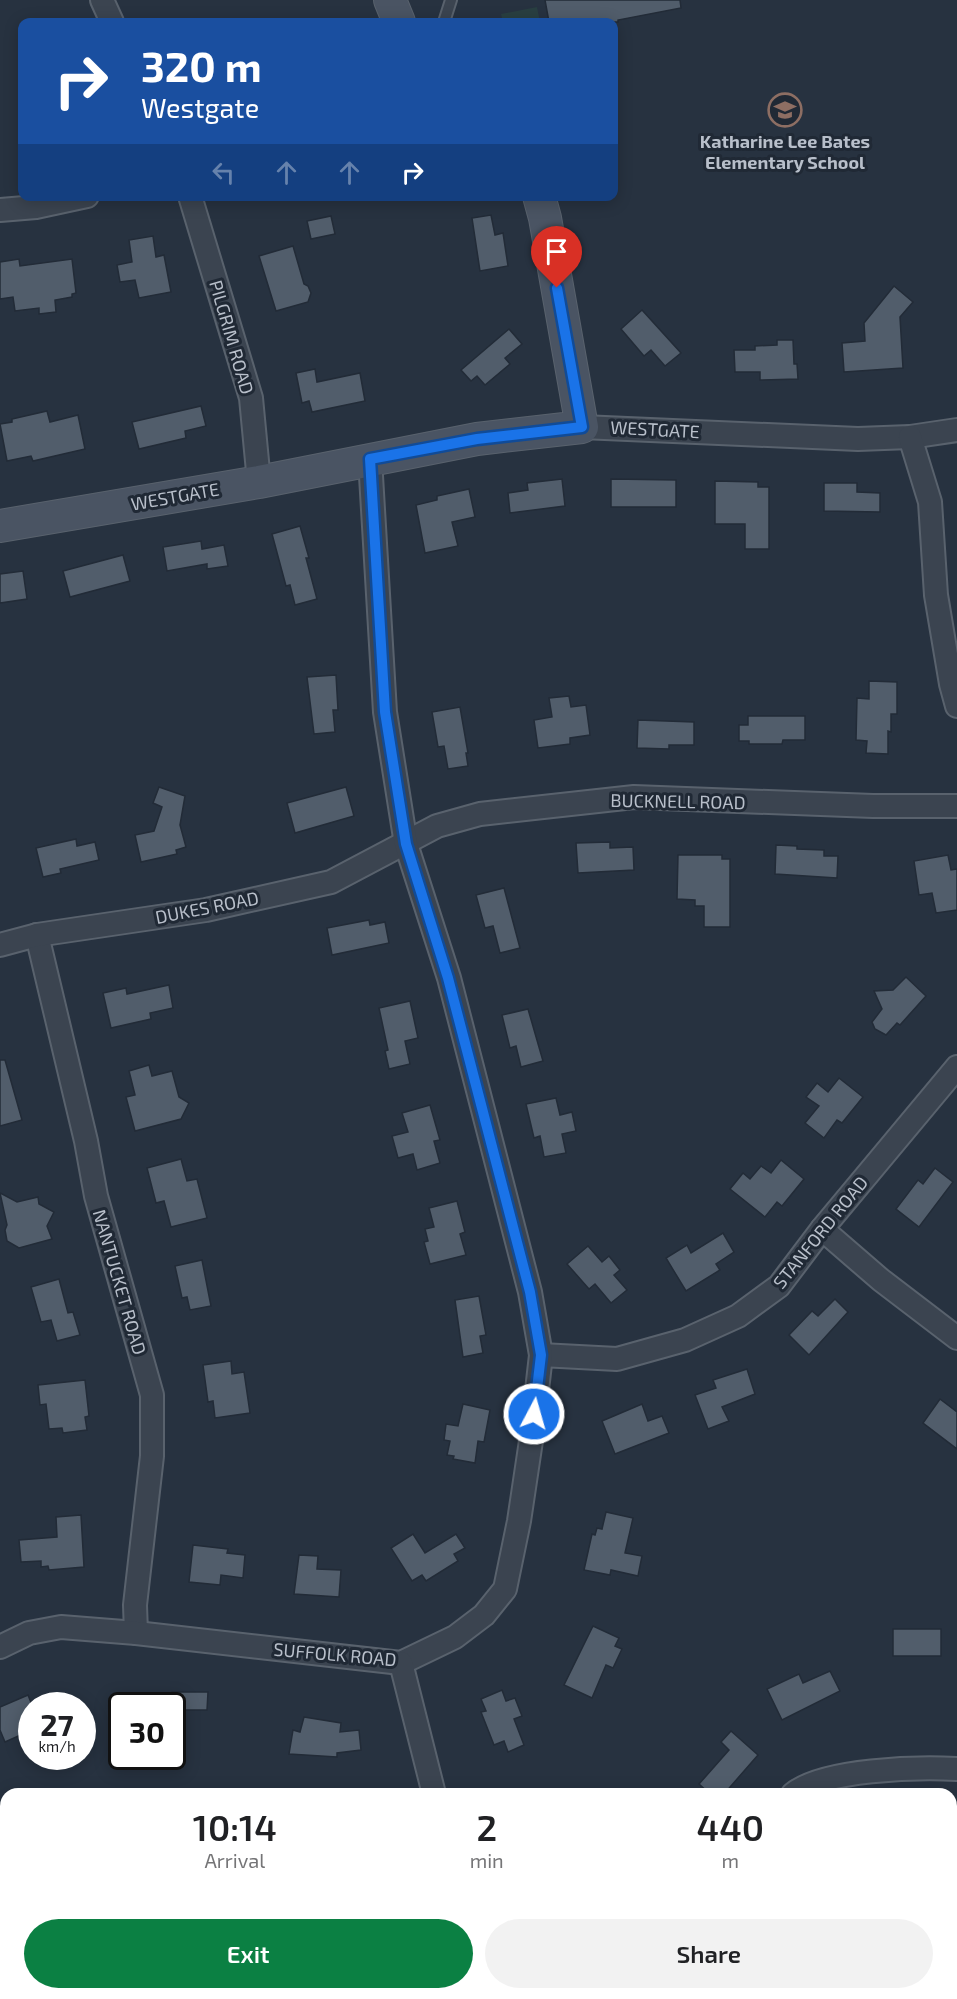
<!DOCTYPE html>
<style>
:root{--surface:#fff;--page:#f2f2f2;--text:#202124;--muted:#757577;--accent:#0b8043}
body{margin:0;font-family:"Exo 2",sans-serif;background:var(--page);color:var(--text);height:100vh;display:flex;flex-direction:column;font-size:22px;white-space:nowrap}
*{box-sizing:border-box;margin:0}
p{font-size:20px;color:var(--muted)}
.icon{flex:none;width:33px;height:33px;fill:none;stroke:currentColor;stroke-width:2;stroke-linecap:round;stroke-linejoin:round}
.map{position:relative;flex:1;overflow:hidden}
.details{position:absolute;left:0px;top:1788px;width:957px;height:212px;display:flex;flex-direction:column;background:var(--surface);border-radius:18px 18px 0 0;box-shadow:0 3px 15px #0003}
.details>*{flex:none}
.banner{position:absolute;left:18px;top:18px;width:600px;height:183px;border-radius:12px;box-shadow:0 3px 15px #0003;background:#1a4fa0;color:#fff;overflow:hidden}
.speed{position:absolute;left:18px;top:1692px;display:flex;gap:12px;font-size:30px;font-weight:700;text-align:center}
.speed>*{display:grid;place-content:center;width:78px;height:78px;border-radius:50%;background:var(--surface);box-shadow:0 3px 15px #0003;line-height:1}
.speed small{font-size:15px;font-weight:400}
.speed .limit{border:3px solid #111;border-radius:9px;background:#fff;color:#111}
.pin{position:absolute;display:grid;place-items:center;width:51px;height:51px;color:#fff;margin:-62px -26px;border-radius:50% 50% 50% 0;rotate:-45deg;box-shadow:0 0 6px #0007}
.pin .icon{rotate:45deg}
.me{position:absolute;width:66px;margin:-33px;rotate:6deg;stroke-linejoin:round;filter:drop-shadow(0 0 4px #0008)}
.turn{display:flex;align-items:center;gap:21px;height:126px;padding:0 24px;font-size:27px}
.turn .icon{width:78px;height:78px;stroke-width:2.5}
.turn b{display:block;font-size:42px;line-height:51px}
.lanes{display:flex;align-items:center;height:57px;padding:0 24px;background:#0003;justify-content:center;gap:30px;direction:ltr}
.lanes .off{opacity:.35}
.eta{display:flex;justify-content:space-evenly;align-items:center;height:102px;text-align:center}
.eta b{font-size:36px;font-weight:600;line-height:42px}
.button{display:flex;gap:12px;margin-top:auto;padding:12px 24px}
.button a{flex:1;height:69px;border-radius:36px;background:var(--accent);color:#fff;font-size:24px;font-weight:600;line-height:69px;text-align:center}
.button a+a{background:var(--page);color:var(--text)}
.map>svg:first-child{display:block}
.green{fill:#293f41}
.building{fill:#515d6b;stroke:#222b37;stroke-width:1.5}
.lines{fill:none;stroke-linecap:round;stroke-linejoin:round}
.lane-casing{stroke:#59626d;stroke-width:14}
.street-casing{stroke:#59626d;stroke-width:26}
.secondary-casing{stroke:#59626d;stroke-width:34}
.lane{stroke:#3b4450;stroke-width:10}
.street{stroke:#3b4450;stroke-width:22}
.secondary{stroke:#4a5463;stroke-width:32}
.route-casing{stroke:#114b97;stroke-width:15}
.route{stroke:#1a73e8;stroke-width:10}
.labels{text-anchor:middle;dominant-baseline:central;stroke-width:6;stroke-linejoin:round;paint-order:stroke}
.poi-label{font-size:18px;font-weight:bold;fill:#b8bfca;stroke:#202935}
.street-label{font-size:18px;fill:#b8bfca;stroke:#202935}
</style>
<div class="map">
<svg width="957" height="1999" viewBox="0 0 957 1999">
<rect width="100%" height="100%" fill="#273240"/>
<polygon class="green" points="537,7 540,22 503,22 501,14"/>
<g class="building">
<polygon points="545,0 680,0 681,8 618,20 618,22 549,22"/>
<polygon points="491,215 495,235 503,233 508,266 480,271 472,218"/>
<polygon points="331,216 335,234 311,239 307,221"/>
<polygon points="153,236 156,257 164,255 171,292 139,298 135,280 120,282 117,265 132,262 129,240"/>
<polygon points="293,246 304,284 308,286 311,293 308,302 276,311 259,256"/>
<polygon points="19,259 20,266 72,259 76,293 72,294 72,297 55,300 56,312 39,314 39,308 15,311 13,297 0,299 0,262"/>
<polygon points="894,286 913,302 900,317 903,368 844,372 842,343 865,341 864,323"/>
<polygon points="642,310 681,353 665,366 651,350 644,356 621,329"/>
<polygon points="509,329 522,344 505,358 510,364 485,385 477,376 471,381 461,370"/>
<polygon points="777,340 793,340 794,364 797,364 798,379 760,380 760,372 735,372 734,350 755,350 755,346 777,345"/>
<polygon points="315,369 317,382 360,373 365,401 312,412 309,401 302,403 296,373"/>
<polygon points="201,406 206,426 185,431 186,438 139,449 132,422"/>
<polygon points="47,411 50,422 78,415 85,449 33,461 31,456 7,461 0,424 12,422 12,419"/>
<polygon points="562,479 565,506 510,513 508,493 528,490 527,483"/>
<polygon points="611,479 676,480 676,507 611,507"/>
<polygon points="715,481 758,482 758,487 769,487 769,549 745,549 745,524 715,524"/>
<polygon points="824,483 857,483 857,492 880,493 880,512 824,511"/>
<polygon points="469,489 475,517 452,522 458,546 425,553 416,505 437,500 437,496"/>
<polygon points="300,526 309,558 306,558 317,599 295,605 290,585 286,586 272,534"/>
<polygon points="201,541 202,549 224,545 228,566 207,569 207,564 167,571 163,547"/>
<polygon points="123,555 130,581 70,597 63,571"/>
<polygon points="23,571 27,599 0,603 0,574"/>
<polygon points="336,675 338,710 333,710 335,732 314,734 307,677"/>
<polygon points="869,681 897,682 897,714 891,714 891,732 888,731 888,754 866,753 867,741 856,740 857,698 869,699"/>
<polygon points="569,696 571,707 586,705 590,735 570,738 570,744 538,748 534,720 552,717 549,698"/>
<polygon points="460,707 468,753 466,753 468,766 448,769 444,746 438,747 432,712"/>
<polygon points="748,716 805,716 805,740 783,740 782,744 749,744 749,741 739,741 739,725 748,725"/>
<polygon points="638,720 694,722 694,745 669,745 669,749 637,748"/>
<polygon points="159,787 185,796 180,825 186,847 176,850 177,854 141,862 135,835 154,831 162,807 153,803"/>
<polygon points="346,787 354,816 295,833 287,803"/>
<polygon points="76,839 77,846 95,842 99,860 60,869 61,873 43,877 36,848"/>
<polygon points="610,842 610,848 633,847 634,870 578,873 576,843"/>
<polygon points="776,845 797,846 797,849 824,850 824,856 838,856 837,878 775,874"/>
<polygon points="678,855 722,855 722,859 730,859 730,927 704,927 704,906 695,906 695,900 677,899"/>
<polygon points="948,855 951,870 957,869 957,910 936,913 932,893 919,895 914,861"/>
<polygon points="504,888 520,948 500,953 493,926 485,928 476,895"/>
<polygon points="369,920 370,925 385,922 389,943 332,955 327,928"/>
<polygon points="906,977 926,996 900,1025 897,1023 886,1035 875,1029 872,1022 882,1009 874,991 893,990"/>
<polygon points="169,985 173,1008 150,1013 151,1019 111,1028 103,993 126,988 127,994"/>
<polygon points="410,1001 418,1038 405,1041 410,1064 389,1069 385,1051 388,1050 379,1008"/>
<polygon points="528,1009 543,1061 521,1067 516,1046 510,1048 502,1015"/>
<polygon points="0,1060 5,1060 22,1120 0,1126"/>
<polygon points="149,1065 152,1076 172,1071 179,1097 189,1103 181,1119 135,1131 126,1097 135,1095 129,1071"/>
<polygon points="839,1078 863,1097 842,1123 837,1120 824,1138 805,1123 819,1106 806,1097 817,1083 828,1092"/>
<polygon points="556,1098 560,1115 572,1112 576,1131 562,1134 566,1153 544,1157 540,1136 534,1138 526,1104"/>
<polygon points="430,1105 440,1140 434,1141 440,1163 417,1170 413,1154 398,1158 392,1136 408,1132 402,1113"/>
<polygon points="181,1159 187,1181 197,1179 207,1218 171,1227 164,1201 156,1203 147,1168"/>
<polygon points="781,1160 804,1179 782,1206 777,1202 765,1217 730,1189 743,1173 750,1179 761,1166 771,1173"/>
<polygon points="935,1168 953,1182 919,1227 896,1209 918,1180 923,1184"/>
<polygon points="0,1193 17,1202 38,1197 39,1204 54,1212 47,1226 52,1239 19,1248 7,1241 5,1230 7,1225"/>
<polygon points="457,1201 465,1232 460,1234 466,1255 430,1264 424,1242 428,1241 425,1229 434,1227 429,1208"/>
<polygon points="723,1233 734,1252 716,1264 720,1270 686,1291 666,1258 687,1245 691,1253"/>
<polygon points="588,1246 602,1262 609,1256 620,1270 614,1275 627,1290 611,1303 595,1284 589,1289 567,1264"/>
<polygon points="202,1260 211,1306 190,1310 187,1297 182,1298 175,1266"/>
<polygon points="59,1279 68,1313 73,1312 80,1335 57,1341 51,1320 41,1322 31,1287"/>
<polygon points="479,1296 486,1335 480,1336 483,1353 463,1357 455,1300"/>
<polygon points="835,1299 848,1312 809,1355 789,1335 812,1311 818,1316"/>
<polygon points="231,1361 232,1374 244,1372 250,1413 215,1418 213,1401 208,1402 203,1365"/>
<polygon points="747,1369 755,1394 722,1407 729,1421 708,1429 695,1395 716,1388 713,1380"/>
<polygon points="85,1380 89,1416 85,1417 87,1430 63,1433 62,1428 49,1429 46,1404 40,1405 38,1385"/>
<polygon points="940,1399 957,1412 957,1449 923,1423"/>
<polygon points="463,1404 490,1410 484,1442 478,1441 475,1463 453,1459 454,1456 447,1455 450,1441 444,1440 446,1424 458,1426"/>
<polygon points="642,1404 648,1421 662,1416 669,1433 615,1454 602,1421"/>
<polygon points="606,1512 633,1518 625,1553 642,1556 638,1576 611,1570 610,1575 584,1570 592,1534 595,1535 597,1528 602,1529"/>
<polygon points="81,1515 84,1567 49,1570 48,1566 41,1567 41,1561 21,1562 19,1540 57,1537 56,1517"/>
<polygon points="413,1534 425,1553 456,1534 465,1548 454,1554 458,1561 426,1581 422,1575 412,1581 391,1548"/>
<polygon points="193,1545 228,1549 227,1553 245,1555 243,1578 221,1575 220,1585 189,1582"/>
<polygon points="299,1555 318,1556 317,1569 341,1570 339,1597 294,1594"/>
<polygon points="593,1626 619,1638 615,1646 622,1649 613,1668 606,1665 592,1698 564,1685"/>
<rect x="893" y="1629" width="48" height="27"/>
<polygon points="830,1671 840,1691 782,1720 767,1689 799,1674 803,1683"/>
<polygon points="502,1690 506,1701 515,1698 522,1716 514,1719 524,1745 508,1752 504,1741 494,1745 481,1712 486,1711 481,1699"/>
<polygon points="172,1692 208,1692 207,1710 172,1710"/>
<polygon points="28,1695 32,1705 32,1730 5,1742 0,1730 0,1707"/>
<polygon points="304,1717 341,1723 340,1732 359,1730 361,1750 337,1753 337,1757 289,1754 293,1730 300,1732"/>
<polygon points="731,1731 758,1755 724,1794 710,1794 699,1784 729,1750 721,1742"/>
</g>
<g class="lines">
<defs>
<polyline id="lane" points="444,22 451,0"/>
<g id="street">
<polyline points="102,0 112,22"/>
<polyline points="190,196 251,398 259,482"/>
<polyline points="0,210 36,207 87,196"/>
<polyline points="582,427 858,439 910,437 957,430"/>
<polyline points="910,437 930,502 936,595 951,684 957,706"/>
<polyline points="37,935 86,1141 96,1196 152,1395 152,1456 135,1605 136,1633"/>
<polyline points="0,945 37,935 206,910 331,882 437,826 480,814 634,797 873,806 957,806"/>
<polyline points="822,1229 881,1280 957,1338"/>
<polyline points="541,1355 617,1359 685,1340 738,1316 779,1286 822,1229 957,1067"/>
<polyline points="0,1647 29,1633 61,1627 136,1633 401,1663 455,1637 484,1615 505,1589 519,1521 532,1434 541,1355 530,1292 449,978 406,844 385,712 370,459"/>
<polyline points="401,1663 434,1794"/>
<path d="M 793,1794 C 824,1769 917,1767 957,1769"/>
<polyline points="503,1994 506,1999"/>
<polyline points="732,1999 740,1994"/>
</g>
<g id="secondary">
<polyline points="390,0 399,22"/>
<polyline points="0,526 259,482 477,439 582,427 545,218 539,196"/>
</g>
</defs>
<use href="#lane" class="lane-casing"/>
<use href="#street" class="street-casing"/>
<use href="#secondary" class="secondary-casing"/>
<use href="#lane" class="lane"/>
<use href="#street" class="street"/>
<use href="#secondary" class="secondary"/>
</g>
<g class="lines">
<defs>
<polyline id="route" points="534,1414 541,1355 530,1292 448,978 406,844 385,712 370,459 477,439 582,427 557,288"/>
</defs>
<use href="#route" class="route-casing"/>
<use href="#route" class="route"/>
</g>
<defs>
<symbol id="school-ring" viewBox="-11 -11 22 22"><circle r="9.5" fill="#202935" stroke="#8d6e63" stroke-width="1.5"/><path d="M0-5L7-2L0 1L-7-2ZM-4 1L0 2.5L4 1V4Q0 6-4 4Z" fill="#8d6e63"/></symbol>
</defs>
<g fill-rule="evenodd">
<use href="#school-ring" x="766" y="91" width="38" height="38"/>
</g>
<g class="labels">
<g class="poi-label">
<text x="785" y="141">Katharine Lee Bates<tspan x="785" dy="21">Elementary School</tspan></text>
</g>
<g class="street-label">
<text transform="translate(232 337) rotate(74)">PILGRIM ROAD</text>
<text transform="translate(655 429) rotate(3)">WESTGATE</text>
<text transform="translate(175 496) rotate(-10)">WESTGATE</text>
<text transform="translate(678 801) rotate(1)">BUCKNELL ROAD</text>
<text transform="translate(207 907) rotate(-11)">DUKES ROAD</text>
<text transform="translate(820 1232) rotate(-51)">STANFORD ROAD</text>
<text transform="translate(120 1282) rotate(74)">NANTUCKET ROAD</text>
<text transform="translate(335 1654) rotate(5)">SUFFOLK ROAD</text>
</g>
</g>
</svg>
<div class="speed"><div>27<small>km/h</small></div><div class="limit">30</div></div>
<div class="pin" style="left:557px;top:288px;background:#d93025"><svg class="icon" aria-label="arrive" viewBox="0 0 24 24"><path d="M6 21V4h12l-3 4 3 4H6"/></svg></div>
<svg class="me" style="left:534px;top:1414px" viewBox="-20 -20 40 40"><circle r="17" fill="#1a73e8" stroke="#fff" stroke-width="3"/><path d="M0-11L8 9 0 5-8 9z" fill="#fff"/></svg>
<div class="banner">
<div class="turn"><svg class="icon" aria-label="right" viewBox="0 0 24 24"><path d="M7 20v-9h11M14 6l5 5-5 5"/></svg><div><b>320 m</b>Westgate</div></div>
<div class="lanes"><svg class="icon off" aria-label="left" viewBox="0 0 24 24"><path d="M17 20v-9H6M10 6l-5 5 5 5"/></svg><svg class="icon off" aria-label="ahead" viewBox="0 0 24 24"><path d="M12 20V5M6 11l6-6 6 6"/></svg><svg class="icon off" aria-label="ahead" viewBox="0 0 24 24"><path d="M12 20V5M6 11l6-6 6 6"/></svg><svg class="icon" aria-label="right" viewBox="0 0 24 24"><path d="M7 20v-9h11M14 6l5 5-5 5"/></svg></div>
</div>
<section class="details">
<div class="eta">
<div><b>10:14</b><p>Arrival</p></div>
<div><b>2</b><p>min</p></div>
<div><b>440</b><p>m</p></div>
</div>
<div class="button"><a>Exit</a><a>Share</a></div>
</section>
</div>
